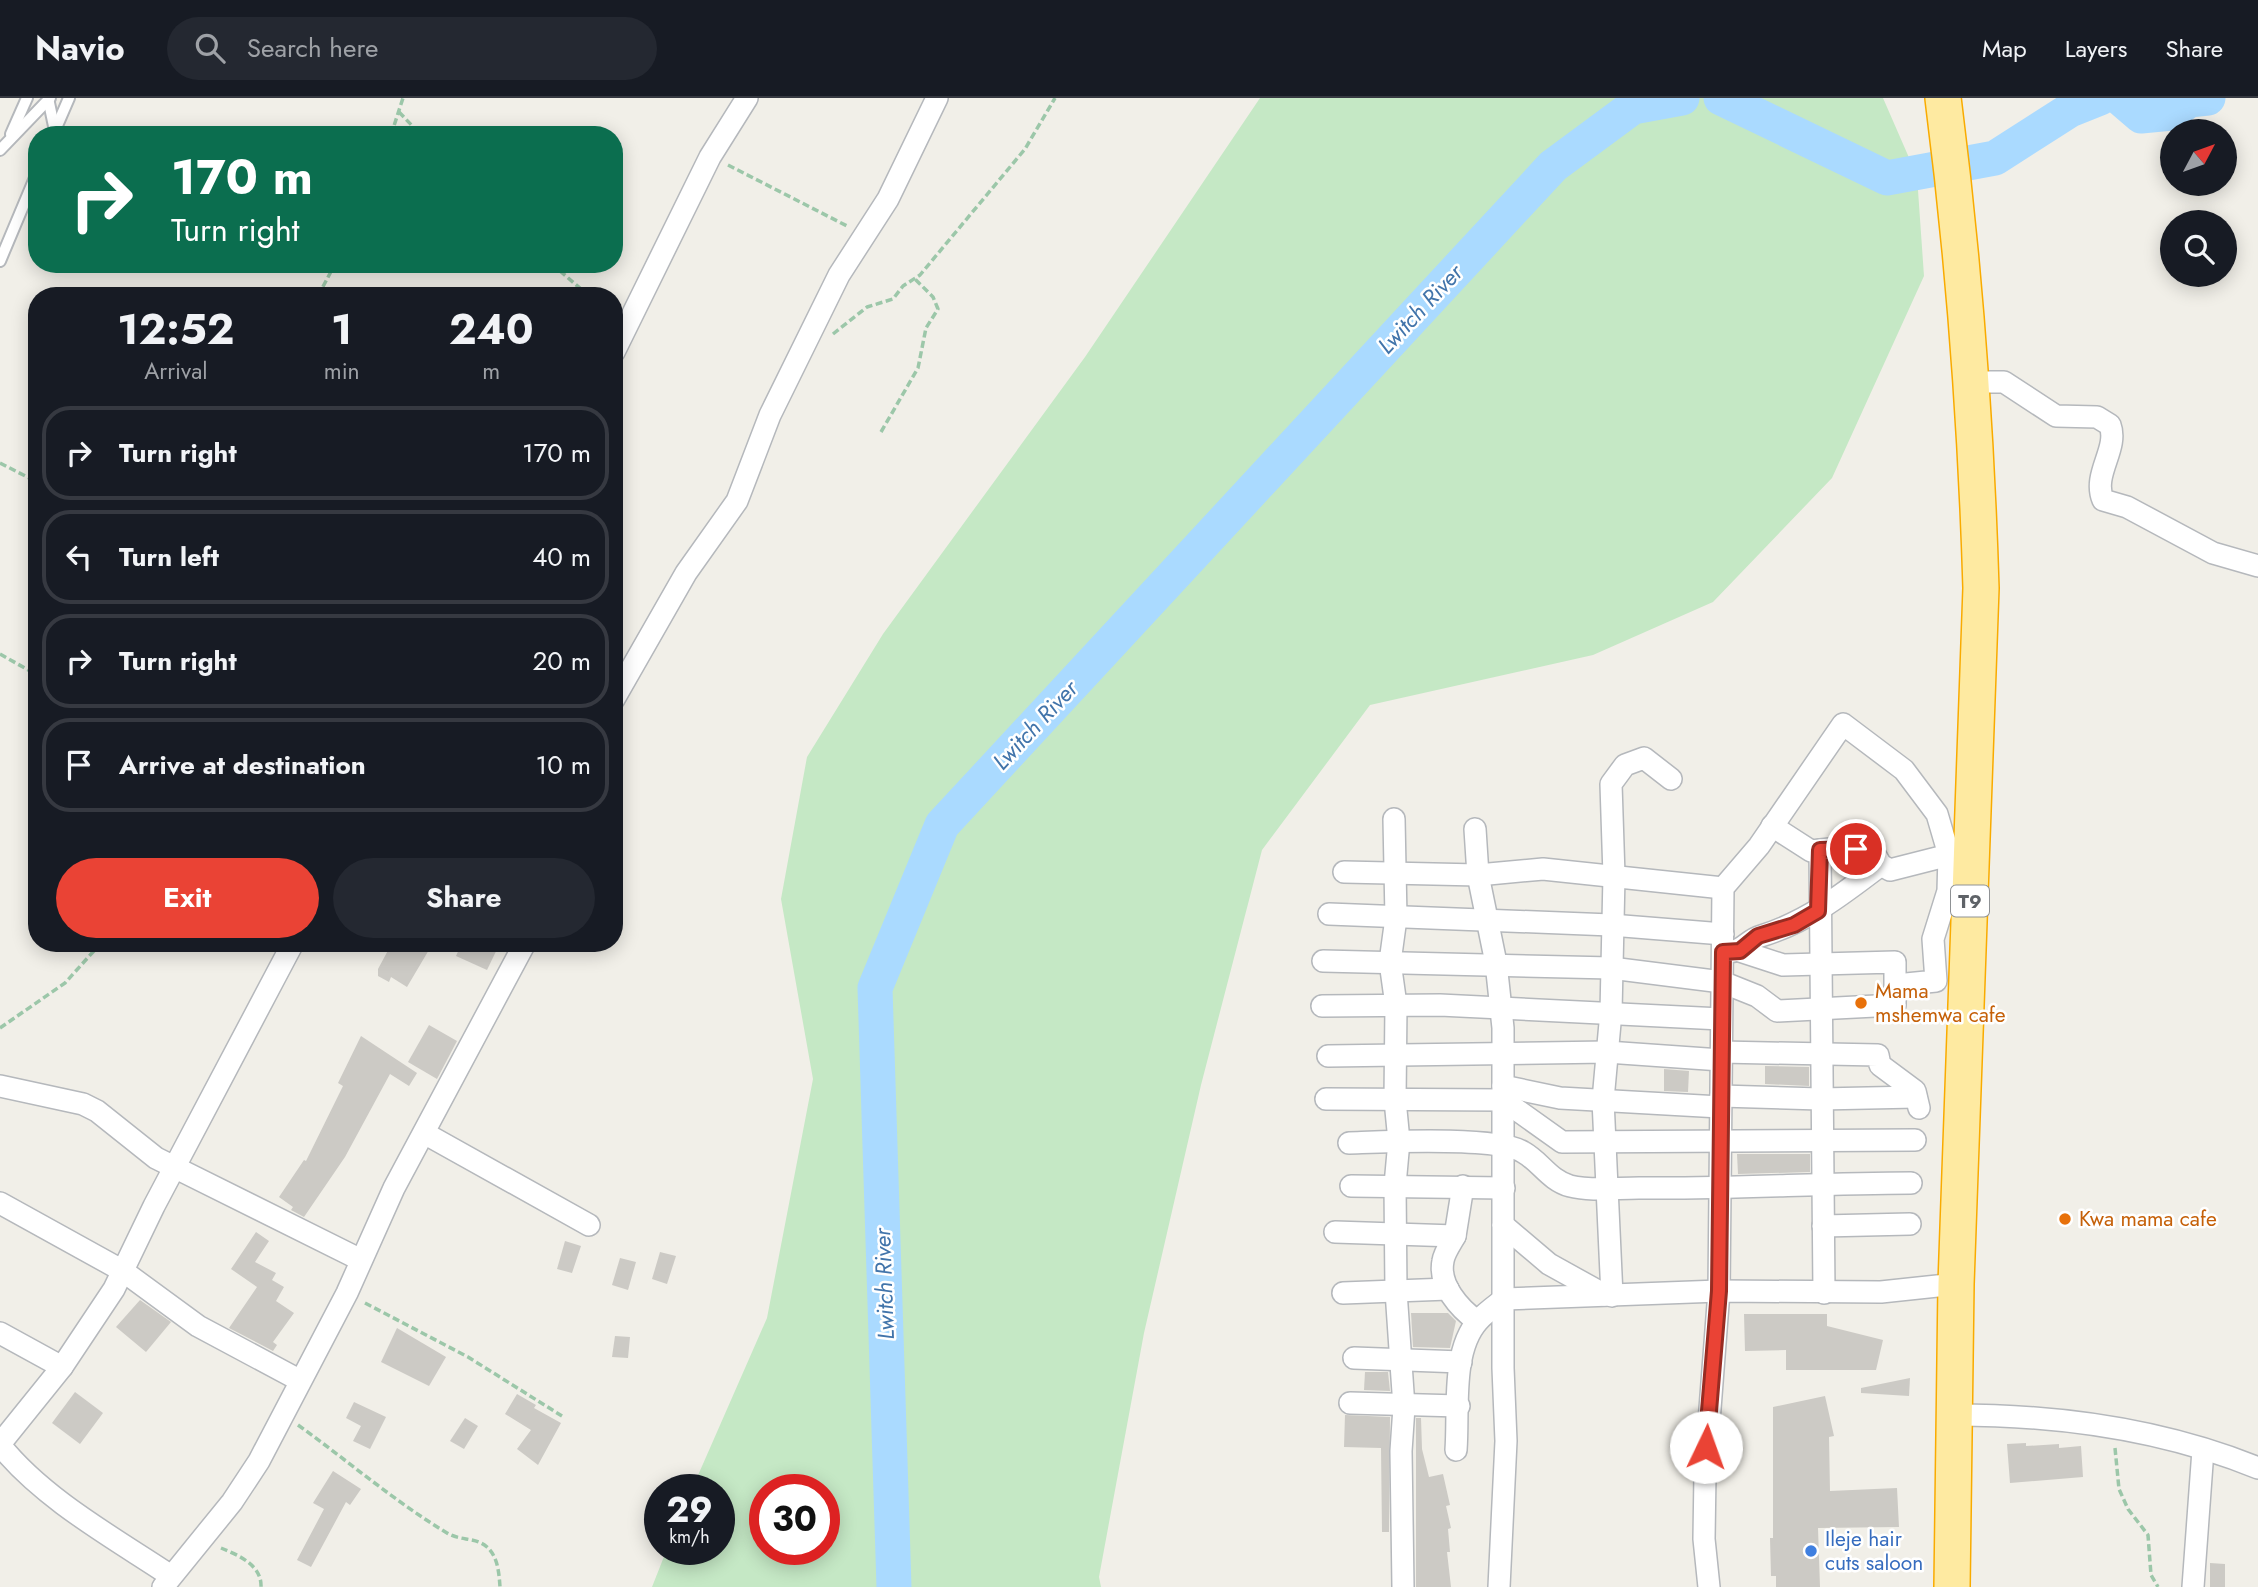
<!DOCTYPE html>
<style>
:root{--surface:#171b24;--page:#242831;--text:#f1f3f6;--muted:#9ea1a6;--line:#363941;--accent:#ea4335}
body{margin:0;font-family:Jost,sans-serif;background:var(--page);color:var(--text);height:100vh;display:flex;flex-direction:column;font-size:26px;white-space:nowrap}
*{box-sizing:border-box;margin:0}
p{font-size:23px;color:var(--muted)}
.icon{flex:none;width:38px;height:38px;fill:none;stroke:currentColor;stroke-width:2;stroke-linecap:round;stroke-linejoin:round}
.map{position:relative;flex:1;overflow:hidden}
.side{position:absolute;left:28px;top:189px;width:595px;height:665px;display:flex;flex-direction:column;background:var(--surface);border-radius:28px;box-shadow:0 4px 18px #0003}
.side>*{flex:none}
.top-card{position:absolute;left:28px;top:28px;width:595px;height:147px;border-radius:28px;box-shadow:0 4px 18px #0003;background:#0b6e4f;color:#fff;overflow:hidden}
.needle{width:46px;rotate:49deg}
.fabs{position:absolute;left:2160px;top:21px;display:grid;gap:14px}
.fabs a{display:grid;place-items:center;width:77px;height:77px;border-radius:50%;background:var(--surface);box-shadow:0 4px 18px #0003;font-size:35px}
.speed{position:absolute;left:644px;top:1376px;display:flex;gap:14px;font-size:35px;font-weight:700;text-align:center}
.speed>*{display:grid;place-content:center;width:91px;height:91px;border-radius:50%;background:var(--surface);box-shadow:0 4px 18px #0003;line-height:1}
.speed small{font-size:18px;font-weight:400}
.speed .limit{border:10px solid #d22;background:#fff;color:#111}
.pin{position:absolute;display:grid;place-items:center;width:60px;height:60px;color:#fff;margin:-30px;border:4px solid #fff;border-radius:50%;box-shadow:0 2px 7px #0007}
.me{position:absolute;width:77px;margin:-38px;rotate:3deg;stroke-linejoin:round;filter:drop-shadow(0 0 5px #0008)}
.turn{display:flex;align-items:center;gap:24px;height:147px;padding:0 28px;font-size:32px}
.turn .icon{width:91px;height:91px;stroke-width:2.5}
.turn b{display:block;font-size:49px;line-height:60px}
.eta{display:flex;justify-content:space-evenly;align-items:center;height:119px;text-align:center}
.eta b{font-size:42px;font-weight:700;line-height:49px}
.action{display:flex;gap:14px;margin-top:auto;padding:14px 28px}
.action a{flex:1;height:80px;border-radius:42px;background:var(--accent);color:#fff;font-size:28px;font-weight:700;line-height:80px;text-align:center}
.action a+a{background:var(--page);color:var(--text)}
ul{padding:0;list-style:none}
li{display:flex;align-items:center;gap:21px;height:94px;margin:0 14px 10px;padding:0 14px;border:4px solid var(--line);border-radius:28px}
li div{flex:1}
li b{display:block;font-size:26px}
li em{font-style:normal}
header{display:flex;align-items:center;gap:42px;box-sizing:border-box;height:98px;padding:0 35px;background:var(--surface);border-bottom:2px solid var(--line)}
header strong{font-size:33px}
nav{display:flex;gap:38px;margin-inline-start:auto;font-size:24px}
.search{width:490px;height:63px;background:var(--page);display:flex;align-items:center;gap:18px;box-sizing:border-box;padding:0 24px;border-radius:38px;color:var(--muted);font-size:26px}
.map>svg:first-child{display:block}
.green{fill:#c5e8c5;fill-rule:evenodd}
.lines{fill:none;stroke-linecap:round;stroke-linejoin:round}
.river{stroke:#aadaff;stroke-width:35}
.building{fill:#cccac5}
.service-casing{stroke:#b5b8bc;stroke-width:14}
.minor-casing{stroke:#b5b8bc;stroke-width:24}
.trunk-casing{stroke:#f9ab00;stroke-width:38}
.path{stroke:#9cc7a9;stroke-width:3.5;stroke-dasharray:7 3.5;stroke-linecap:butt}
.service{stroke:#fff;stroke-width:10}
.minor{stroke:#fff;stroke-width:21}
.trunk{stroke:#feeaa1;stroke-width:35}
.route-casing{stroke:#982c22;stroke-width:18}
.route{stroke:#ea4335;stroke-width:12}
.food-dot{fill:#e8710a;stroke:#fff;stroke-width:2.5}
.shop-dot{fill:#3f7fe0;stroke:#fff;stroke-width:2.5}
.labels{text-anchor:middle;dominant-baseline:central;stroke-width:5;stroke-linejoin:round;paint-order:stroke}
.shield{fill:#fff;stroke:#8f9295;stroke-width:2}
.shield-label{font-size:19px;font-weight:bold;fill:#5f6368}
.food-label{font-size:21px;fill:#c56008;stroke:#fff;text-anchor:start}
.shop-label{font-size:21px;fill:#366cbe;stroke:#fff;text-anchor:start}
.water-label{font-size:23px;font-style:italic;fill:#4174aa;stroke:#fff}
</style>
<header>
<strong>Navio</strong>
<div class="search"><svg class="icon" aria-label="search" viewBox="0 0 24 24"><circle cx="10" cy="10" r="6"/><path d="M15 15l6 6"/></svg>Search here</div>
<nav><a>Map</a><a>Layers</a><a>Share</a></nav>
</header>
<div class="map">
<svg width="2258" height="1489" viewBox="0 0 2258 1489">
<rect width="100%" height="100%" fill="#f1efe8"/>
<path class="green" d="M 1260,0 L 1883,0 L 1917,78 L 1924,178 L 1832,380 L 1713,504 L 1593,557 L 1370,607 L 1262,752 L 1201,987 L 1144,1235 L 1099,1479 L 1101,1489 L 652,1489 L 667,1451 L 719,1451 L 719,1391 L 692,1391 L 767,1220 L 813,981 L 781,801 L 807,659 L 883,536 L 1085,259 ZM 765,1391 L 824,1391 L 824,1451 L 765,1451 Z"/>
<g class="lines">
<g class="river">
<polyline points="1721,0 1887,80 1995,60 2070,12 2100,0"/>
<polyline points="2120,0 2141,18 2172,15 2189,2 2208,0"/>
<polyline points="894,1489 875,890 942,727 1553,68 1633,9 1682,0"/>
</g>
</g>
<g class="building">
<polygon points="392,845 433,845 407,889 391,879 389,884 378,878 378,871"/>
<polygon points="462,845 500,845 487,872 456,858"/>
<polygon points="429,927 457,943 437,981 408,964"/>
<polygon points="361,938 417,975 409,988 390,976 345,1059 304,1119 291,1112 293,1109 279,1099 304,1062 306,1063 343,988 338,985"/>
<polygon points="1765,968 1809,969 1809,988 1765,986"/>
<polygon points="1664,971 1689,973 1688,994 1664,993"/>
<polygon points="1737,1056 1810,1056 1810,1074 1738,1076"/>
<polygon points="256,1134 269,1143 255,1164 276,1175 272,1182 284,1189 276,1203 294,1215 273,1244 277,1247 273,1253 229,1230 257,1189 231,1171"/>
<polygon points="565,1143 581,1148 572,1175 557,1171"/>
<polygon points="660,1154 676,1158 667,1186 652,1181"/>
<polygon points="620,1160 636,1164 628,1192 612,1187"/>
<polygon points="140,1202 171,1224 146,1254 116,1229"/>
<polygon points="1411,1215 1448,1215 1456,1223 1450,1250 1413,1249"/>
<polygon points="1744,1216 1827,1216 1827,1228 1883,1242 1876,1272 1786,1272 1786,1252 1745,1253"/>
<polygon points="397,1230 446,1259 429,1288 381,1264"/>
<polygon points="615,1238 630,1239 628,1260 612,1259"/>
<polygon points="1365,1274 1388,1274 1390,1293 1364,1292"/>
<polygon points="1910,1280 1909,1298 1861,1295 1861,1290"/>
<polygon points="75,1294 103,1315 80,1346 52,1325"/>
<polygon points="517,1296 536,1307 534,1310 561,1325 538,1367 517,1351 531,1332 505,1316"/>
<polygon points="1825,1298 1834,1338 1829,1339 1830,1393 1897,1390 1899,1429 1818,1430 1820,1489 1776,1489 1776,1478 1771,1478 1770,1440 1773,1440 1773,1309"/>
<polygon points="354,1304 386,1319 370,1351 353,1343 361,1328 346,1320"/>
<polygon points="1345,1317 1390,1319 1389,1434 1382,1434 1381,1350 1344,1349"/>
<polygon points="465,1320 478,1328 464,1351 450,1343"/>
<polygon points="1416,1320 1421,1320 1422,1351 1429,1379 1443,1376 1450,1407 1446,1408 1451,1430 1448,1431 1450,1454 1447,1454 1451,1489 1416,1489"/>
<polygon points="2026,1345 2026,1348 2059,1346 2059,1350 2081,1348 2083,1379 2010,1385 2007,1346"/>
<polygon points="333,1373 361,1391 350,1407 346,1404 311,1469 297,1462 324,1411 313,1405"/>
<polygon points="2210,1465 2225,1466 2225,1489 2210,1489"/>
</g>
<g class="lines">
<defs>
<g id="service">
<polyline points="48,0 55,33"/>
<polyline points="11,36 27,0"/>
<polyline points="53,37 69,0"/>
<polyline points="0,52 50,0"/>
<polyline points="0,163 37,75"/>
</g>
<g id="minor">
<polyline points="614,254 710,59 747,0"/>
<path d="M 1972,284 L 2004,284 L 2056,318 L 2097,319 L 2110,327 C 2119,351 2092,376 2103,402 L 2127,409 L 2213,455 L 2258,468"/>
<polyline points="614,601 686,475 737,403 770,317 839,177 888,101 937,0"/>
<polyline points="1394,721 1396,820 1390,864 1396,907 1395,1002 1399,1043 1395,1087 1396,1193 1404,1309 1401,1353 1403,1489"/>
<polyline points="1772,728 1811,753 1839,750 1873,753 1881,767 1890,772 1949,757 1960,759"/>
<polyline points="1475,731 1478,777 1496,865 1503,930 1503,1270 1506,1343 1499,1489"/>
<polyline points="1820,752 1824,1195"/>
<polyline points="1344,774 1478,777 1543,771 1723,790"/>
<polyline points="1329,816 1611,827 1723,836"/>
<path d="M 1728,854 C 1744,853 1747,842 1761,838 C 1807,824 1843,796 1881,767"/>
<polyline points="1323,863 1611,870 1722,884 1757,898 1777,913 1895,907 1895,864 1783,867 1740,853"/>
<polyline points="1322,908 1440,907 1721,921"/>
<polyline points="1721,954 1878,957 1880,967 1915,993 1919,1010"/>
<polyline points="1328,958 1607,954 1721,962"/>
<polyline points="0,988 83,1006 97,1013 156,1060 361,1162"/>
<polyline points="1503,988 1560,1000 1720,1009"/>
<polyline points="1721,998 1820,1001 1916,999"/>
<polyline points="1326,1001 1503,1002 1562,1044 1915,1042"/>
<polyline points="424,1035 589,1127"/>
<path d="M 1349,1045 C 1383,1044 1497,1038 1523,1054 C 1541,1064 1549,1082 1570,1088 C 1592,1094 1622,1089 1645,1090 C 1733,1091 1822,1085 1911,1085"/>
<polyline points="1351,1088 1504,1090"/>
<polyline points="0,1105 123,1173 198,1228 299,1282"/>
<polyline points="1503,1127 1549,1166 1605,1197"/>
<polyline points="1823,1128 1910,1126"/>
<polyline points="1335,1134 1455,1138 1463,1088"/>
<path d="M 1455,1138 C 1451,1145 1444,1155 1443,1163 C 1438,1187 1460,1211 1477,1223"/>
<polyline points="1343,1195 1448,1191"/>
<polyline points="1612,1198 1603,1002 1611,914 1614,778 1611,686 1625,667 1644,660 1671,681"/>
<polyline points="0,1235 62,1269"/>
<polyline points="1354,1260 1461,1264"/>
<polyline points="1350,1305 1459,1308"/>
<path d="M 1955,1317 C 2057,1317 2162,1331 2258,1370"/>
<polyline points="0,1346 62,1269 114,1191 154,1108 293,845"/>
<path d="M 0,1347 C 43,1401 114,1440 171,1478"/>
<path d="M 1456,1352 C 1459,1313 1451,1253 1478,1223 C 1485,1215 1495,1208 1504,1201 L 1719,1193 L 1881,1194 L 1956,1186"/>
<polyline points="163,1489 232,1404 259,1363 347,1195 394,1090 525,845"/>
<polyline points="1709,1489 1704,1441 1705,1376 1719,1193 1723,790 1759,748 1843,626 1904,672 1937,716 1949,757 1948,793 1933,841 1936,883 1896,887"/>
<polyline points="2193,1489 2203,1352"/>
</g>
<path id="trunk" d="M 1943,0 C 1964,163 1976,326 1981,490 L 1956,1186 L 1952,1489"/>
</defs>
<use href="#service" class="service-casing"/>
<use href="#minor" class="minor-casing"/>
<use href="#trunk" class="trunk-casing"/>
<g class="path">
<polyline points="399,14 421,37"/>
<polyline points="391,37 403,0"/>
<polyline points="728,67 849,129"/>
<polyline points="552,166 589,198"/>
<polyline points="318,198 335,166"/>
<polyline points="833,236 867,209 893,201 903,188 920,177 1025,51 1055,0"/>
<polyline points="881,334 918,270 926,230 938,211 933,199 915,181"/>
<polyline points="0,365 37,384"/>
<polyline points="0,556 37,577"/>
<polyline points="0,930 65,885 101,845"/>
<polyline points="365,1205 468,1259 562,1318"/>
<path d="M 298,1327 C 348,1363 394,1403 447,1435 C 460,1443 476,1439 487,1449 C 498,1459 499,1475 500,1489"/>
<polyline points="2115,1350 2119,1391 2128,1411 2148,1437 2151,1477 2158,1489"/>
<path d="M 221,1450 C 238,1457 262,1467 261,1489"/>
</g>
<use href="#service" class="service"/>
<use href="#minor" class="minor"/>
<use href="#trunk" class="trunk"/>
</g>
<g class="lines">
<defs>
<polyline id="route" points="1706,1349 1719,1193 1723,854 1740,853 1758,838 1794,827 1818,813 1820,752 1856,751"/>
</defs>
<use href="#route" class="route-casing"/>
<use href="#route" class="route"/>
</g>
<g class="food-dot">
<circle cx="1861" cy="905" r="7"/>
<circle cx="2065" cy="1121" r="7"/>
</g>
<circle class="shop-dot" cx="1811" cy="1453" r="7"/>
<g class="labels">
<rect class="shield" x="1951" y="787.5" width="38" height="31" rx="5"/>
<g class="shield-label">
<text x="1970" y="803">T9</text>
</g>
<g class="food-label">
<text x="1875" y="893">Mama<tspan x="1875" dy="24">mshemwa cafe</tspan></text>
<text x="2079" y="1121">Kwa mama cafe</text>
</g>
<g class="shop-label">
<text x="1825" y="1441">Ileje hair<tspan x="1825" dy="24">cuts saloon</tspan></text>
</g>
<g class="water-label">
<text transform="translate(1420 211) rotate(-47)">Lwitch River</text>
<text transform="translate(1035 627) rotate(-47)">Lwitch River</text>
<text transform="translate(884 1186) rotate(-92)">Lwitch River</text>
</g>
</g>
</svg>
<div class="fabs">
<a><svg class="needle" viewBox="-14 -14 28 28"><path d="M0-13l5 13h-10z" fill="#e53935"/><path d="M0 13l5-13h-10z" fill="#9ea1a6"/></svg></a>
<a><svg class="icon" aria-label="search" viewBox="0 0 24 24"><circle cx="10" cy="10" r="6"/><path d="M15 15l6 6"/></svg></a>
</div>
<div class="speed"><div>29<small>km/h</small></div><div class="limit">30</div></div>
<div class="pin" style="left:1856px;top:751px;background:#d93025"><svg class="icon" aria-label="arrive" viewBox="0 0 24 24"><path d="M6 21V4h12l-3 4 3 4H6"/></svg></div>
<svg class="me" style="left:1706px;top:1349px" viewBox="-20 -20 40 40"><circle r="19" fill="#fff"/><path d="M0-13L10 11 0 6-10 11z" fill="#ea4335"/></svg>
<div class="top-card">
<div class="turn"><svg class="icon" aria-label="right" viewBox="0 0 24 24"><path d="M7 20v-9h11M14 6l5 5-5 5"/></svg><div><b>170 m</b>Turn right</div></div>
</div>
<section class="side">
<div class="eta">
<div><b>12:52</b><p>Arrival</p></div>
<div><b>1</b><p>min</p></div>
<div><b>240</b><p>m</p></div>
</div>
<ul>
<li><svg class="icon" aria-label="right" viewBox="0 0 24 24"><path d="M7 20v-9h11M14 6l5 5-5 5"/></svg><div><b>Turn right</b></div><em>170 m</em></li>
<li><svg class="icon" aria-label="left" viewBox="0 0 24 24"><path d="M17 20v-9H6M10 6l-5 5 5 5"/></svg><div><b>Turn left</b></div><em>40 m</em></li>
<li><svg class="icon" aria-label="right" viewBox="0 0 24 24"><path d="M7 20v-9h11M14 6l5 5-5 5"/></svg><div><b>Turn right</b></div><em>20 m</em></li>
<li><svg class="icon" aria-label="arrive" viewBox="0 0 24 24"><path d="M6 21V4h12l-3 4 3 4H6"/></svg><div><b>Arrive at destination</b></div><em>10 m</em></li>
</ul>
<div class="action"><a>Exit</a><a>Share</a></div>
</section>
</div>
